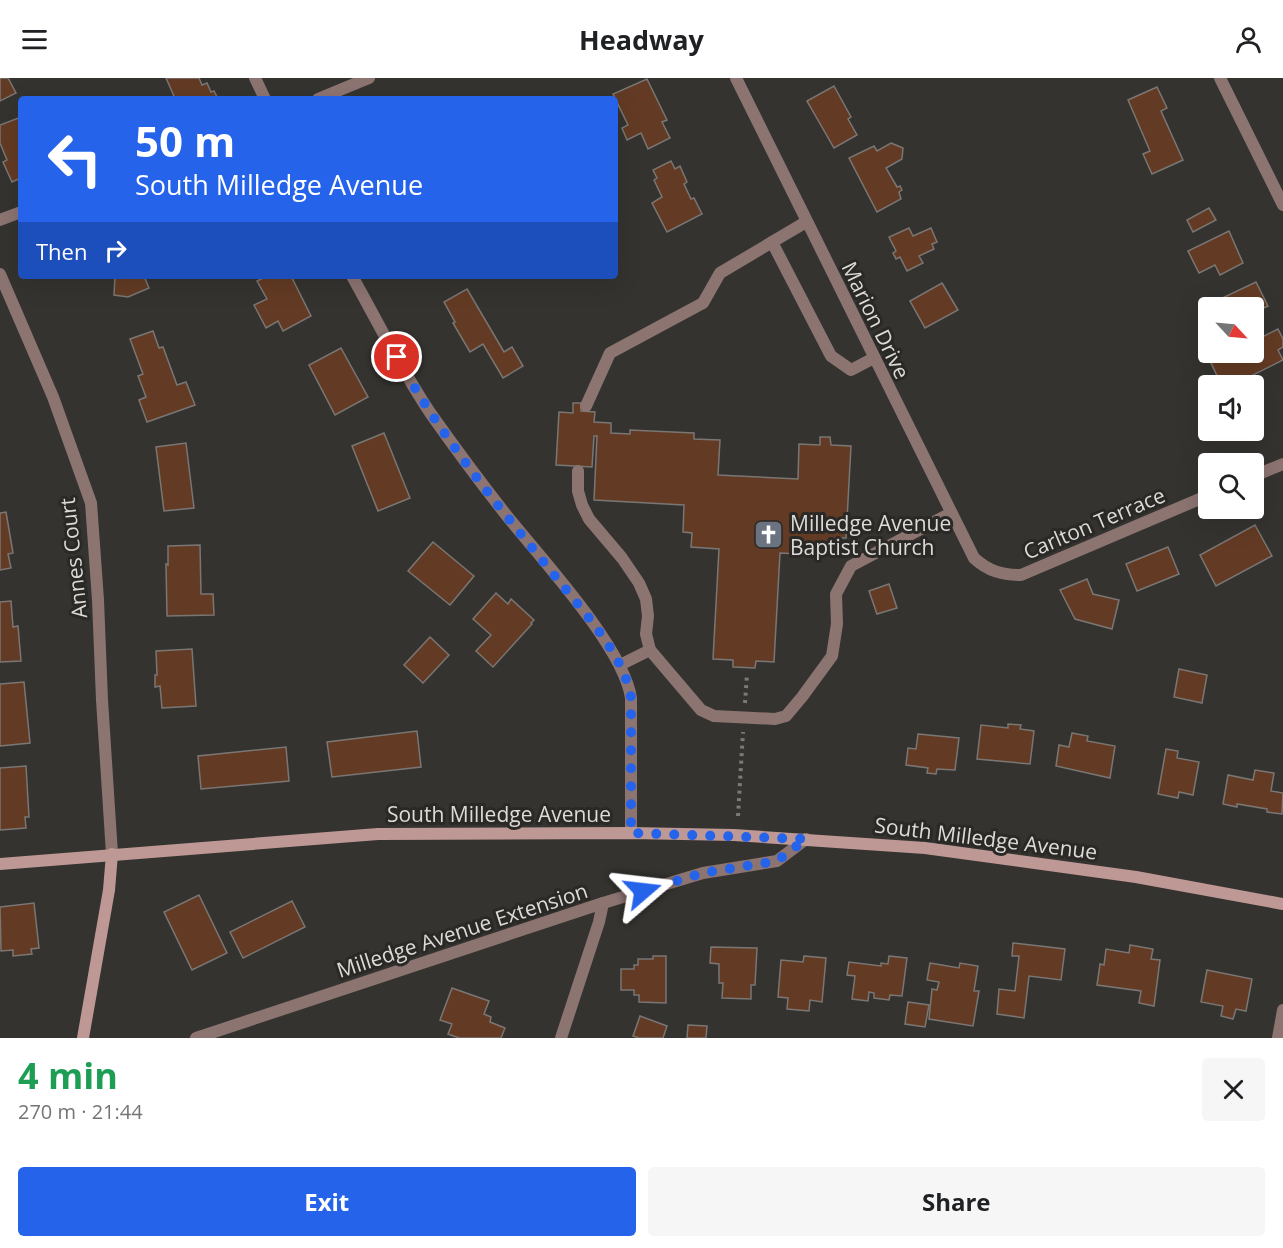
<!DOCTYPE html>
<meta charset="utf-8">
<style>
:root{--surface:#fff;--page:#f6f6f6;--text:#202124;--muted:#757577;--accent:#2563eb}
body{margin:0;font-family:"Open Sans",sans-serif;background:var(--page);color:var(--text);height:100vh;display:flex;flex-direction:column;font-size:22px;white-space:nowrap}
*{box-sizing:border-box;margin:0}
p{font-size:20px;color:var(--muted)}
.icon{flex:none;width:33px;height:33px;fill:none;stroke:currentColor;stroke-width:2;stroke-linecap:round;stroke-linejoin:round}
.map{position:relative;height:960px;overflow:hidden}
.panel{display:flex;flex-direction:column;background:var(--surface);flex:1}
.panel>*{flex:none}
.banner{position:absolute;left:18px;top:18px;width:600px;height:183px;border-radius:6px;box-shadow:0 6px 24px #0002;background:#2563eb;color:#fff;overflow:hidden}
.needle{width:39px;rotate:116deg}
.tools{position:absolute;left:1198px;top:219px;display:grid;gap:12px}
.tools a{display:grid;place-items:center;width:66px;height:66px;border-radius:6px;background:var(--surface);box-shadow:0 6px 24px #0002;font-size:30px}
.pin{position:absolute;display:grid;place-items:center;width:51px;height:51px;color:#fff;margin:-26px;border:3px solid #fff;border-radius:50%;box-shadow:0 2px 6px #0007}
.me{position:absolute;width:66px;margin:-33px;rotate:73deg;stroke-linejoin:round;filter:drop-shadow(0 0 4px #0008)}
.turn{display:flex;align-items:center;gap:21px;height:126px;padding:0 18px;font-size:27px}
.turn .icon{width:78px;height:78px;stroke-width:2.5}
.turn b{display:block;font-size:42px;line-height:51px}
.then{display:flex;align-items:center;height:57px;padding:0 18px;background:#0003;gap:12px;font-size:22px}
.round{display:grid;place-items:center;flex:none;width:63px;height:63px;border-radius:6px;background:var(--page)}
.overview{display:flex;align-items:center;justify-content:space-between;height:102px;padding:0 18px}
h1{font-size:36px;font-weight:700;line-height:45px;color:#1e9e55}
.primary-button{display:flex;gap:12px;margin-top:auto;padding:12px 18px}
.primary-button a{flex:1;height:69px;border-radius:6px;background:var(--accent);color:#fff;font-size:24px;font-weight:700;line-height:69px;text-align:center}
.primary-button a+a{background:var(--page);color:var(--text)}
header{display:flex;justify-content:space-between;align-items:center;height:78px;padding:0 18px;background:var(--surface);font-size:27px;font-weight:700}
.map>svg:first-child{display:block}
.building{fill:#633b24;stroke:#7a7674;stroke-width:1.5}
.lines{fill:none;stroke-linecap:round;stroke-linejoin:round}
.path{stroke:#7b7a77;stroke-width:4;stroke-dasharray:3 4.5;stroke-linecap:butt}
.service{stroke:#8c7471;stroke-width:12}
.minor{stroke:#8c7471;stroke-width:12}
.secondary{stroke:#be9894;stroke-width:12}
.route{stroke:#2563eb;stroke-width:10;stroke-dasharray:0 18}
.labels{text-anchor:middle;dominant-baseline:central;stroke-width:6;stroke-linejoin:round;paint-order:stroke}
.street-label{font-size:21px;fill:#dcdbd9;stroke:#2a2926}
.poi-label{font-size:21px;fill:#dcdbd9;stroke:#2a2926;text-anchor:start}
</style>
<header><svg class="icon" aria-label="menu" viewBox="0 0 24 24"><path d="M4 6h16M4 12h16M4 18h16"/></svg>Headway<svg class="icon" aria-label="person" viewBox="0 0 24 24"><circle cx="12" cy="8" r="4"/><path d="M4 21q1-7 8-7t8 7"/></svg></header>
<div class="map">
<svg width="1283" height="960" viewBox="0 0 1283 960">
<rect width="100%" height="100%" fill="#343330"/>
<g class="building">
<polygon points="0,0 8,0 16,15 0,23"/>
<polygon points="166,0 199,0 202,7 207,5 211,14 214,13 218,21 167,21 174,18"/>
<polygon points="647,1 667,42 662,44 670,60 648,71 641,55 627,62 622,50 628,47 613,16"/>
<polygon points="834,8 851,39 848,41 857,57 834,70 807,23"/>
<polygon points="1157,9 1167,30 1161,33 1183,82 1152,96 1143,76 1150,73 1128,22"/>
<polygon points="21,39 21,100 12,104 3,84 7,82 0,65 0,47"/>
<polygon points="891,65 903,70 902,81 886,90 897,109 900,108 902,112 899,114 901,121 877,134 849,80 874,68 877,73"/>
<polygon points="671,83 675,91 680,88 687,104 684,106 691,121 694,120 702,136 667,154 652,125 662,119 654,102 657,100 653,92"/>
<polygon points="1209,130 1216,142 1193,154 1187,142"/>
<polygon points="909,150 913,158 931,150 937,164 932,166 934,171 919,178 923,185 907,193 900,179 896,181 893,175 896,173 889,159"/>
<polygon points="1229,153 1243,185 1220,197 1215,187 1199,195 1188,173"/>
<polygon points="115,198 144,198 149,210 128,219 114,217"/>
<polygon points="267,198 291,198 311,238 283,253 278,243 266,250 254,227 267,221 257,203"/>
<polygon points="1256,204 1268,228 1254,234 1254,230 1224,230 1220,221"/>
<polygon points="942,205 958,232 925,250 910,223"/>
<polygon points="467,211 504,274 512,269 523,288 503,300 483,266 470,274 453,245 455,244 444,224"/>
<polygon points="1278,251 1283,261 1283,269 1278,272 1283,282 1231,308 1222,308 1211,285 1231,274 1254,274 1254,263"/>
<polygon points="153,253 159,270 163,269 177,307 186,304 195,327 147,344 139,322 146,319 138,298 143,296 130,261"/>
<polygon points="341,270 368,319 335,337 309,287"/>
<polygon points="573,325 581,325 581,333 595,334 594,344 611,345 611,355 630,356 630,352 694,355 694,361 720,362 718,397 798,401 799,366 820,367 820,359 830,359 831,367 851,368 846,460 836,460 835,473 825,473 825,477 780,475 774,584 756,583 755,590 733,589 733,582 713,581 719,471 691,469 692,455 683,454 684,427 594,422 597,358 594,358 592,389 556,387 559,334 573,335"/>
<polygon points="384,355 410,420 378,433 352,368"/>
<polygon points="186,365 194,430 164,433 156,369"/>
<polygon points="6,434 13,475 8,476 11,490 0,492 0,435"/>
<polygon points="1255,447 1272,478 1216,508 1200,477"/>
<polygon points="433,464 474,498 450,527 408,493"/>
<polygon points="200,467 201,516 213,516 214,537 167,538 166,486 168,487 168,468"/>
<polygon points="1168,469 1179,496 1137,513 1126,486"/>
<polygon points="1087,501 1093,516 1119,522 1112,551 1075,541 1060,512"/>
<polygon points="889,506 897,530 877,536 869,513"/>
<polygon points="496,515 508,526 511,521 534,542 531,545 532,546 493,589 476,573 491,557 473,541"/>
<polygon points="11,523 13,549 18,548 21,583 0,584 0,524"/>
<polygon points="430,559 449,577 423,605 404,587"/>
<polygon points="192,571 196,628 162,630 160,608 155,609 155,597 157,597 156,573"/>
<polygon points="1179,591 1207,597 1202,625 1174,619"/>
<polygon points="24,604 30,665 0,668 0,606"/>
<polygon points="1008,646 1021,647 1020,651 1034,653 1030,686 977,681 981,647 1008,650"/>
<polygon points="417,653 421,689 332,699 327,664"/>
<polygon points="1072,655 1088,658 1087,663 1115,668 1110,700 1056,688 1059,667 1069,669"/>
<polygon points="918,656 959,660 955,692 937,691 936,696 927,695 928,690 906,687 908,670 916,671"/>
<polygon points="286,669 289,703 201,711 198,678"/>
<polygon points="1166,671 1178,673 1177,680 1199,684 1193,717 1179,714 1178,720 1158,716"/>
<polygon points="26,688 29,739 25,739 26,750 0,752 0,690"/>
<polygon points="1255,692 1274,695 1271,713 1283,715 1282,736 1267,734 1267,731 1237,726 1237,729 1223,726 1228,697 1253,702"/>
<polygon points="199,817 227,875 192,892 164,834"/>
<polygon points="292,823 305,849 243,880 230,854"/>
<polygon points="34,825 39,870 31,871 32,876 13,878 13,872 1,873 0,829"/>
<polygon points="1013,865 1065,871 1061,902 1029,898 1024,940 997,936 999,911 1015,913 1019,878 1012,878"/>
<polygon points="1130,867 1153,871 1151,881 1160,882 1154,928 1139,925 1141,913 1097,907 1100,886 1104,887 1106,871 1129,875"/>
<polygon points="711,869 757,870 755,907 751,907 751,921 722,920 723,905 719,905 719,886 710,885"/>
<polygon points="653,878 666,878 666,925 639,924 639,917 634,917 634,912 621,912 621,891 634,891 634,887 638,887 638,881 653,881"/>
<polygon points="804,878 826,880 822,924 810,922 809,933 787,931 788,920 778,919 781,882 803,884"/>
<polygon points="889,878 907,880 902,918 890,917 889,922 874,920 874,915 869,914 868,923 852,921 855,898 847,897 849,884 881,888 881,885 888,886"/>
<polygon points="930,885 959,890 960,885 978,888 974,913 979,913 973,948 929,941 932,911 937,912 939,904 927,902"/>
<polygon points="1207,892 1252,901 1246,933 1236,931 1233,941 1221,938 1223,928 1201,924"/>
<polygon points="452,910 489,923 484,936 491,939 490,944 505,950 501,960 459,960 448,956 452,946 440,942"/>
<polygon points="908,924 929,927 925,949 905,946"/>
<polygon points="640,938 667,948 663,960 639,960 633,958"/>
<polygon points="688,947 707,948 706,960 687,960"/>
</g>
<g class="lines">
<g class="path">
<polyline points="745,625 747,596"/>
<polyline points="738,738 743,654"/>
</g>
<g class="service">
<polyline points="772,164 831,278 851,292 874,280"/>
<polyline points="586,328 610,275 703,225 720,195 806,144"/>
<polyline points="578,393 578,413 582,427 589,441 622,480 639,505 646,521 648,538 646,556 650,572 701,632 714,638 775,641 786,638 802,619 832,578 837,546 836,516 851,488 951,435"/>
<polyline points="620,587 650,572"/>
</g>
<g class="minor">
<polyline points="255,0 265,21"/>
<path d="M 736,0 L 974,480 C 988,493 1002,497 1021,497 L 1209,417"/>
<polyline points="1220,0 1283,127"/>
<polyline points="318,21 369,0"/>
<polyline points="0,142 21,134"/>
<polyline points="0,196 53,319 91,425 98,522 102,622 112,776"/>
<path d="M 352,198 C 378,244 401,292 431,336 C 455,370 481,405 507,438 C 541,480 624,570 631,620 L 631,755"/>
<polyline points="1254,398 1283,386"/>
<polyline points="196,960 603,825 703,795 777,783 806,761"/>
<polyline points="561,960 599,844 603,825"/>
<polyline points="1278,960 1283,932"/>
</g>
<g class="secondary">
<polyline points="0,786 378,756 631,755 734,757 925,770 1136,799 1283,826"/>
<polyline points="83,960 109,812 112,776"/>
</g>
</g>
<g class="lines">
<path class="route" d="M 397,279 C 422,325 454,370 486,412 C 511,444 537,476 563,508 C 588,539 625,580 631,620 L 631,755 L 806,761 L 777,783 L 703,795 L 643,813"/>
</g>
<defs>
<symbol id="church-square" viewBox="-11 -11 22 22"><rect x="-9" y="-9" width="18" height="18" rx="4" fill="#6b7280" stroke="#2a2926"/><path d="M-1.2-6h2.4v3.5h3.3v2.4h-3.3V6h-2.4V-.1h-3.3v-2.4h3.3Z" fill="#fff"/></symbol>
</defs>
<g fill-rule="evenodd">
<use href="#church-square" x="752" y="440" width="33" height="33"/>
</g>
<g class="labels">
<g class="street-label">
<text transform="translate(876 242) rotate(64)">Marion Drive</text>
<text transform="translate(1094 445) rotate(-23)">Carlton Terrace</text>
<text transform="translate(73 480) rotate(-96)">Annes Court</text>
<text x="499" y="736">South Milledge Avenue</text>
<text transform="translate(986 760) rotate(7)">South Milledge Avenue</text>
<text transform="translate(462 852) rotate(-18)">Milledge Avenue Extension</text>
</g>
<g class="poi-label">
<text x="790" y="445">Milledge Avenue<tspan x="790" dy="24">Baptist Church</tspan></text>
</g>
</g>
</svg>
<div class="tools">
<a><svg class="needle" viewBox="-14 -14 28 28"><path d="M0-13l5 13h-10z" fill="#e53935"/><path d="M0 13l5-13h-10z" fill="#757577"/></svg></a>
<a><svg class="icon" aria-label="sound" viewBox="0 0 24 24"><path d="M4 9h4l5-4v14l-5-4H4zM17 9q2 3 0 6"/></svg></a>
<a><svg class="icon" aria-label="search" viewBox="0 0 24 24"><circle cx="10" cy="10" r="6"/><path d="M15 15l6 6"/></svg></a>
</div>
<div class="pin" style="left:397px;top:279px;background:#d93025"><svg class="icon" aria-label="arrive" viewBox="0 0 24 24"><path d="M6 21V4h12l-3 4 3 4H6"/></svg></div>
<svg class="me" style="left:643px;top:813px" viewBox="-20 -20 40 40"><path d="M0-17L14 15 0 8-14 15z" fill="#2563eb" stroke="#fff" stroke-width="4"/></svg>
<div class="banner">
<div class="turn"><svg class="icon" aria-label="left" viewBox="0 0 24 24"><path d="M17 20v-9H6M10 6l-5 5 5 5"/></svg><div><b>50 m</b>South Milledge Avenue</div></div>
<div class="then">Then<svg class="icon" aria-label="right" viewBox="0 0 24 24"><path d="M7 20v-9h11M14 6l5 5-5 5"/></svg></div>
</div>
</div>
<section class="panel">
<div class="overview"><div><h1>4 min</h1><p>270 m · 21:44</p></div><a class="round"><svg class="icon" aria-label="close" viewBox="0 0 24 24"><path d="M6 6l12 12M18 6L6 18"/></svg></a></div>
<div class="primary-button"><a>Exit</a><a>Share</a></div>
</section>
